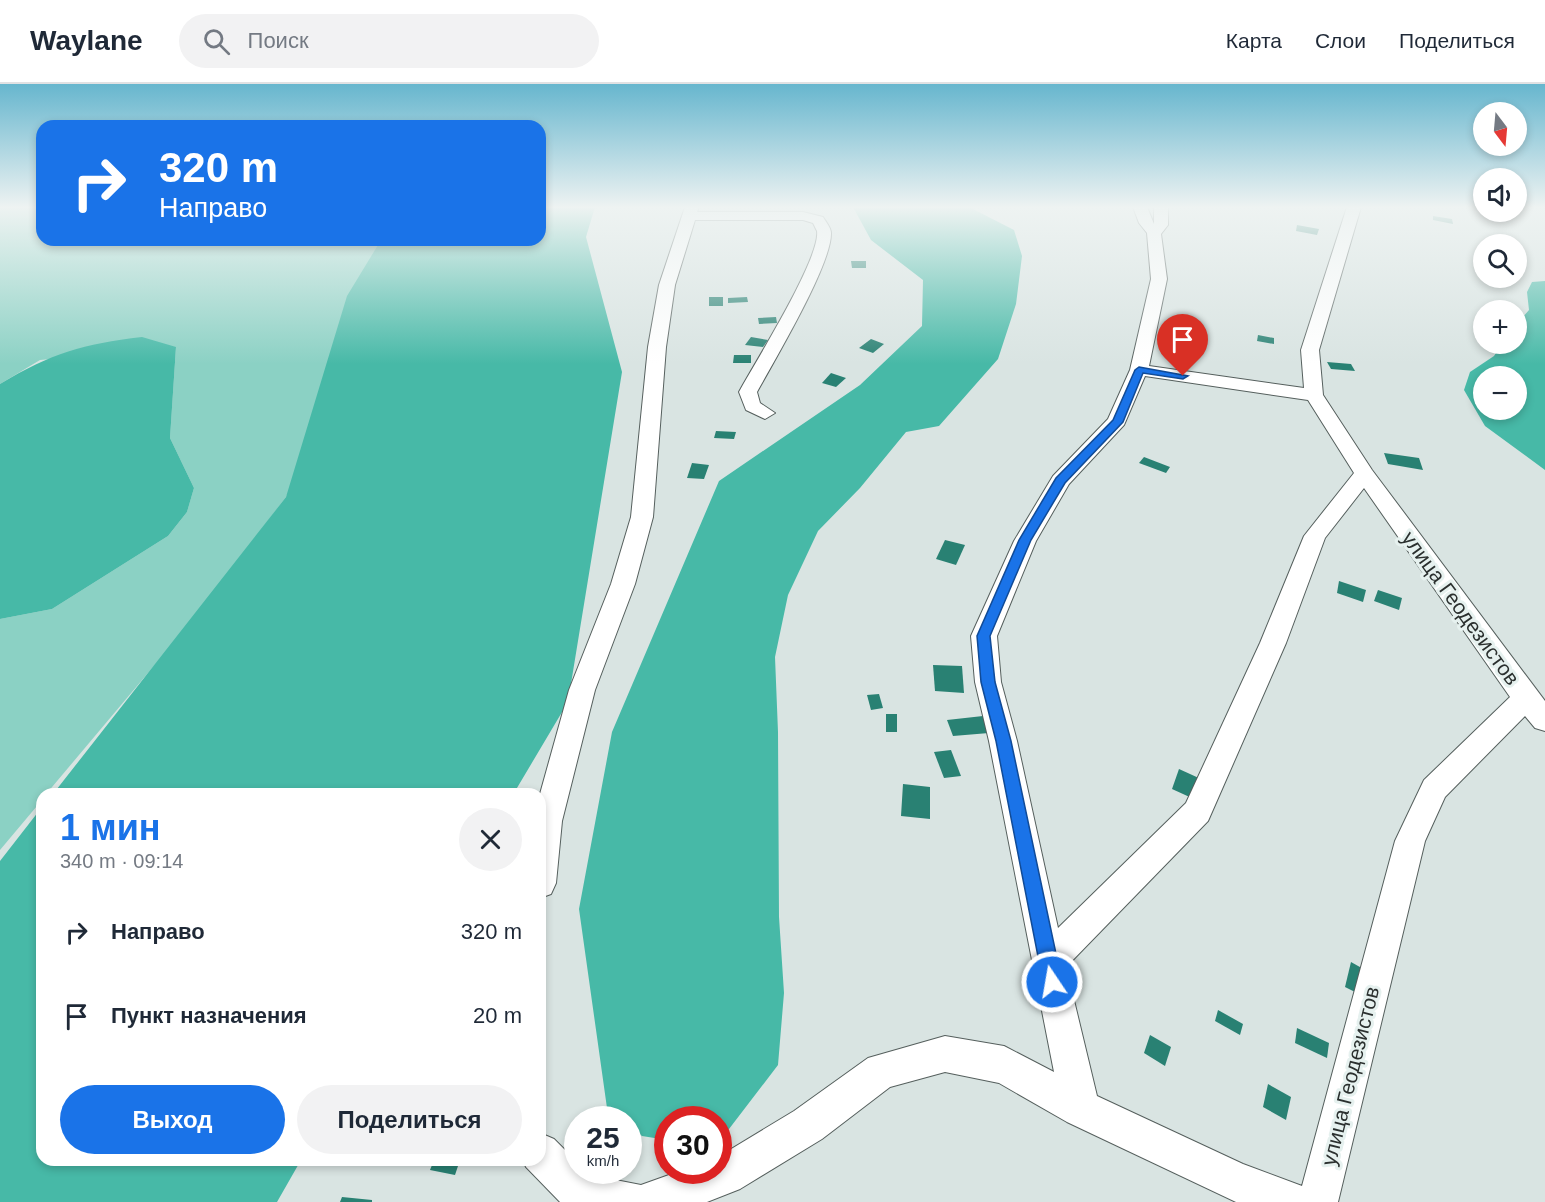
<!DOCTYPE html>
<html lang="ru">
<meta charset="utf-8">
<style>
:root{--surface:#fff;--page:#f2f2f3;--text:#1f2937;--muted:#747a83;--line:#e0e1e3;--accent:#1a73e8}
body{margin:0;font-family:Arial,sans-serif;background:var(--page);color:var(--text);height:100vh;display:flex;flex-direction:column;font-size:22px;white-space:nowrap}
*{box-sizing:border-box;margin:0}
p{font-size:20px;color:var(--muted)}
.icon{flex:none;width:33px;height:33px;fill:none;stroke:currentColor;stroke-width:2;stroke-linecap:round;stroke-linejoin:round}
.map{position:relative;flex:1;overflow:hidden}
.details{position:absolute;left:36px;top:704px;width:510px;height:378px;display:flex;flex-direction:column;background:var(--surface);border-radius:18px;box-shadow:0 3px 9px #0003}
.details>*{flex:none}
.guide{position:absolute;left:36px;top:36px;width:510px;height:126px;border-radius:18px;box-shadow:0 3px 9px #0003;background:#1a73e8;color:#fff;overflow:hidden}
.needle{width:39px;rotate:164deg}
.fabs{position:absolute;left:1473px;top:18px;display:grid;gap:12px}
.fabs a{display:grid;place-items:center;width:54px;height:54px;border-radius:50%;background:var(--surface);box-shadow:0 3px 9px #0003;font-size:30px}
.speed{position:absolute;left:564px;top:1022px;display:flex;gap:12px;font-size:30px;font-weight:700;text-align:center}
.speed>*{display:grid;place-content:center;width:78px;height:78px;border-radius:50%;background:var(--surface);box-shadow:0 3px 9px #0003;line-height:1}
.speed small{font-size:15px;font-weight:400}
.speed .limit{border:9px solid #d22;background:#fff;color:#111}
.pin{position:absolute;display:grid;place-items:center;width:51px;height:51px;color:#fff;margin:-62px -26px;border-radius:50% 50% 50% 0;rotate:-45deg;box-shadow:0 0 6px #0007}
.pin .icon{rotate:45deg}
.me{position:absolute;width:66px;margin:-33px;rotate:348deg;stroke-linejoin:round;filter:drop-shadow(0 0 4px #0008)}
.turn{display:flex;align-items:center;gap:21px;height:126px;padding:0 24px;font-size:27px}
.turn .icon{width:78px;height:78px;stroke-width:2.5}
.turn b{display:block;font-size:42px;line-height:51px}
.round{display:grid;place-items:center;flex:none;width:63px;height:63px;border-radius:32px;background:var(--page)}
.headline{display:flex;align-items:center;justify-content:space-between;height:102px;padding:0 24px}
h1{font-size:36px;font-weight:800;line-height:45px;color:var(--accent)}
.cta{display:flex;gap:12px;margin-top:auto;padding:12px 24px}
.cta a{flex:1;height:69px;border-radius:36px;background:var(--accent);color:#fff;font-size:24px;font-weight:800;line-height:69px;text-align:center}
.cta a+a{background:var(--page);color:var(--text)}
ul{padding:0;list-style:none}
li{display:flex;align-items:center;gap:18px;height:84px;padding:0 24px}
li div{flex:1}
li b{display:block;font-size:22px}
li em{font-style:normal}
header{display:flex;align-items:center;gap:36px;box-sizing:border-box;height:84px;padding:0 30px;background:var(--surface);border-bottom:2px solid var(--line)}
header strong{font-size:28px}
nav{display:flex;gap:33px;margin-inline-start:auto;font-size:21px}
.search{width:420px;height:54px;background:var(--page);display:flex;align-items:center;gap:15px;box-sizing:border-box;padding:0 21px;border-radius:33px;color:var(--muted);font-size:22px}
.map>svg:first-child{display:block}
.green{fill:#8bd1c4}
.water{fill:#47b9a7;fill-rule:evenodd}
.building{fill:#298173}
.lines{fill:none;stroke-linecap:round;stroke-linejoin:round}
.minor-casing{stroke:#555f5d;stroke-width:2}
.minor{fill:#fff;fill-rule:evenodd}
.route{fill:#1a73e8;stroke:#114b97;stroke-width:1.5}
.labels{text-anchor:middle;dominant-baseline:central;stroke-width:6;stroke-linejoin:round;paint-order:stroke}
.street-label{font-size:21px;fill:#2b302f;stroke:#e6f1ef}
</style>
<header>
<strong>Waylane</strong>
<div class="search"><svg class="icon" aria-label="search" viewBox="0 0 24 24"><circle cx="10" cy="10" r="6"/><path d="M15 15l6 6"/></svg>Поиск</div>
<nav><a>Карта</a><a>Слои</a><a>Поделиться</a></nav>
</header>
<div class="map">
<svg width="1545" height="1118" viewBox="0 0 1545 1118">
<rect width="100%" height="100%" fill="#d9e4e2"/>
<polygon class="green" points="0,123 42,123 42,156 409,156 286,413 190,539 47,709 42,710 42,716 0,766 0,535 52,525 168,452 187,428 194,404 170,354 176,263 40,276 0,300"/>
<g class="water">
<polygon points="540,123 595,123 586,153 622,288 568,618 514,709 53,710 286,413 347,212 381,156 540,156"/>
<polygon points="853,123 969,123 1014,146 1022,172 1016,220 998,275 939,342 906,348 860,404 818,447 788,511 775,573 778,648 779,833 784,909 778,981 729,1045 719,1047 718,1035 668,1035 667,1056 642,1052 629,1041 628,1035 621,1035 607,1024 579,825 612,648 719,397 860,301 922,242 923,196 871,156"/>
<path d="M 1545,197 L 1545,386 L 1485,342 L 1464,306 L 1470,288 L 1494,272 L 1502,260 L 1516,260 L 1517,240 L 1529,226 L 1527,208 L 1532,198 ZM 1516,292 L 1516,326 L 1484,326 L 1484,292 Z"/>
<path d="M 142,253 L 176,263 L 170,354 L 194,404 L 187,428 L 168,452 L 52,525 L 0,535 L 0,300 C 52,269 83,260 142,253 Z"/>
<polygon points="42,723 42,1076 301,1076 277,1118 0,1118 0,777"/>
</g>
<g class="building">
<polygon points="1433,132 1452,135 1453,140 1433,136"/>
<polygon points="1297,141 1319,145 1317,151 1296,147"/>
<polygon points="851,177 866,177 866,184 852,184"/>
<rect x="709" y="213" width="14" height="9"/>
<polygon points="747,213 748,218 728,219 728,214"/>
<polygon points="776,233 777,239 759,240 758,234"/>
<polygon points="1258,251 1274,254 1274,260 1257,257"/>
<polygon points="751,253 768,256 763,263 745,261"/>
<polygon points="871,255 884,260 873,269 859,264"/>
<polygon points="734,271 751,271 751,279 733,279"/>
<polygon points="1327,278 1351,280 1355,287 1331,285"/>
<polygon points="831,289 846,294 836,303 822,299"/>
<polygon points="716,347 736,348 734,355 714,354"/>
<polygon points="1384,369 1419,374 1423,386 1388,380"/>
<polygon points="1144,373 1170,383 1166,389 1139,379"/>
<polygon points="692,379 709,381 704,395 687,394"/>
<polygon points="945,456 965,461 956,481 936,475"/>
<polygon points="1339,497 1366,506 1363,518 1337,509"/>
<polygon points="1378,506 1402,514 1399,526 1374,517"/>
<polygon points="933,581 962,582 964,609 935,607"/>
<polygon points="879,610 883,624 871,626 867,611"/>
<rect x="886" y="630" width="11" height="18"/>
<polygon points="983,632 989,649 953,652 947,636"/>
<polygon points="951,666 961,692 944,694 934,668"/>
<polygon points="1179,685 1201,695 1194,715 1172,705"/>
<polygon points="903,700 930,703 930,735 901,732"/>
<polygon points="1351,878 1367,887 1361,911 1345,903"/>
<polygon points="1218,926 1243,940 1240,951 1215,937"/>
<polygon points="1297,944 1329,959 1327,974 1295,959"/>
<polygon points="1150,951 1171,963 1165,982 1144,969"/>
<polygon points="1268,1000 1291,1013 1286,1036 1263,1023"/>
<polygon points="434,1076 460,1076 455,1091 430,1086"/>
<polygon points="342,1113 372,1116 372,1118 340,1118"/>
</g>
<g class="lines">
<defs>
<g id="minor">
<path d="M 685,123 L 699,123 L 697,128 L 803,128 L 823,133 C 826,138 831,144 831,149 C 832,180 774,277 757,308 L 760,319 L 775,329 L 765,335 L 746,326 L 739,308 C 754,280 821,174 817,147 C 816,145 814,141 813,139 L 803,136 L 695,136 L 675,201 L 666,263 L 653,433 L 635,500 L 595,606 L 562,737 L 556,799 L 551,810 L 540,814 L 540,710 L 569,606 L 611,500 L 631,433 L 648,263 L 659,201 Z"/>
<path d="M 1133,123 L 1147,123 L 1154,140 L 1154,123 L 1168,123 L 1168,141 L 1161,150 L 1167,195 L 1149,282 L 1304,304 L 1301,266 L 1347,123 L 1361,123 L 1319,266 L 1323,311 L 1372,386 L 1545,617 L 1545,647 L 1535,644 L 1525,632 L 1445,713 L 1425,757 L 1338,1118 L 1236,1118 L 1067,1038 L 999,999 L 945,988 L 890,1003 L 822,1055 L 740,1105 L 707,1118 L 560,1118 L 526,1083 L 523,1076 L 540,1076 L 540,1049 L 554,1055 L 578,1079 L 578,1086 L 585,1086 L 590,1091 L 641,1101 L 683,1086 L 718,1086 L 718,1073 L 794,1027 L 868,974 L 945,952 L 1004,962 L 1054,988 L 989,657 L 975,598 L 971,552 L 1014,457 L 1053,392 L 1108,335 L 1130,286 L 1151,195 L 1147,149 L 1139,139 ZM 1145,292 L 1308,316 L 1354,389 L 1304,452 L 1260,559 L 1186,719 L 1058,844 L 1017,657 L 1001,598 L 997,552 L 1036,457 L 1069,400 L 1124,341 ZM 1364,404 L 1510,613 L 1424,696 L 1395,757 L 1302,1102 L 1243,1080 L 1097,1012 L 1066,883 L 1208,737 L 1286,559 L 1325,454 Z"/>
</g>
</defs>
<use href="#minor" class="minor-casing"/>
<use href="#minor" class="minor"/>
</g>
<linearGradient id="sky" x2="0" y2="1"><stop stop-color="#67b6ce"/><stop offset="0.44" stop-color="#eef3f2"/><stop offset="1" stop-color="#eef3f2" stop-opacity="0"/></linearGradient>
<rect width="1545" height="280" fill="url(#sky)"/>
<polygon class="route" points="1139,283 1188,292 1183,295 1143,289 1123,338 1065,399 1031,456 990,552 995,598 1011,657 1062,898 1059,905 1052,907 1046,905 1043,898 996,657 981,598 977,552 1019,456 1056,394 1113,336 1135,286"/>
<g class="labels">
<g class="street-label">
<text transform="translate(1461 524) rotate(54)">улица Геодезистов</text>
<text transform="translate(1350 992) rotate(-76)">улица Геодезистов</text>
</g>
</g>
</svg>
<div class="fabs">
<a><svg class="needle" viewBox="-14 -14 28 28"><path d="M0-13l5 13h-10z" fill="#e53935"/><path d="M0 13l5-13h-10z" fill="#747a83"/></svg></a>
<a><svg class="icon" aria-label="sound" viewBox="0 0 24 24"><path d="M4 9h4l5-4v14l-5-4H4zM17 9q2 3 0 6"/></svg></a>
<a><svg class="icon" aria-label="search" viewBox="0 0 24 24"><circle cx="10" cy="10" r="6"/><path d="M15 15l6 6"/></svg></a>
<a>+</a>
<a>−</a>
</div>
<div class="speed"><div>25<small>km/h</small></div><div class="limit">30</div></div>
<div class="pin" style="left:1183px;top:292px;background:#d93025"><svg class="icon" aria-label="arrive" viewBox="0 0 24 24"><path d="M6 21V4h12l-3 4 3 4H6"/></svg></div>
<svg class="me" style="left:1052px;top:898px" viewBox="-20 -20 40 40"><circle r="17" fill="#1a73e8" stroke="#fff" stroke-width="3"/><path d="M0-11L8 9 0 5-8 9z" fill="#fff"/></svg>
<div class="guide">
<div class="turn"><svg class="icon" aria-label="right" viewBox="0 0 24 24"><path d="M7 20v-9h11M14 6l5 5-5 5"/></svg><div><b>320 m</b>Направо</div></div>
</div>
<section class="details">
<div class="headline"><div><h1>1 мин</h1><p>340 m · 09:14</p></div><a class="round"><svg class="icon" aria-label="close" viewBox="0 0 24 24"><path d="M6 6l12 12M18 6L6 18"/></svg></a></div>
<ul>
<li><svg class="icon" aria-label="right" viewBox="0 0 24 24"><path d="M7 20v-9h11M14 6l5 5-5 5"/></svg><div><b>Направо</b></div><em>320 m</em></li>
<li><svg class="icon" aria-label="arrive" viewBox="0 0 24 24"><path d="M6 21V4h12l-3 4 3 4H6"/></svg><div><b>Пункт назначения</b></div><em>20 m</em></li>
</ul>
<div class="cta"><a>Выход</a><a>Поделиться</a></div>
</section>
</div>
